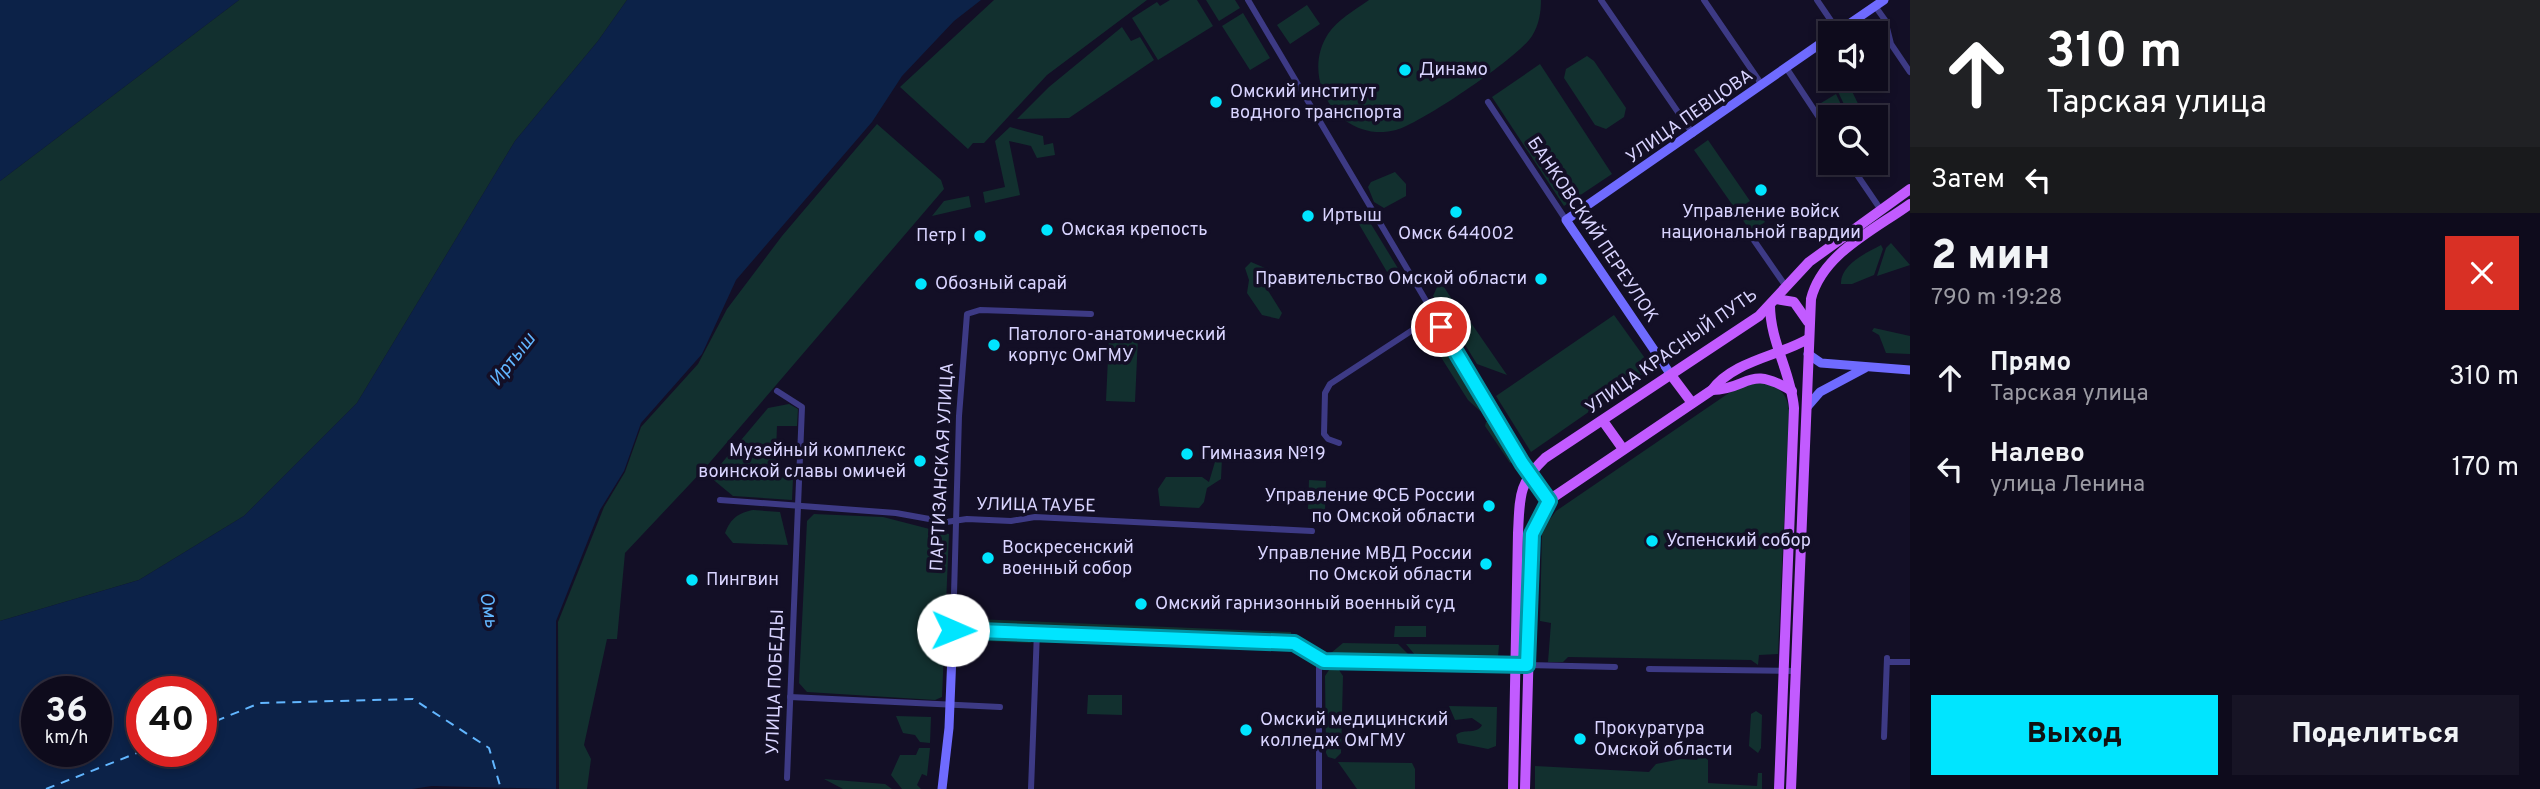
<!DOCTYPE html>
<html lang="ru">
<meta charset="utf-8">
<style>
:root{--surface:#0e0b1c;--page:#171425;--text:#f1f3f6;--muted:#9b9ba3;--line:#2e2b3b;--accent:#00e5ff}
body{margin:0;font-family:Overpass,sans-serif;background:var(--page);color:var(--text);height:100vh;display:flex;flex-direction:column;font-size:26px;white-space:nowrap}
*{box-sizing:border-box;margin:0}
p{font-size:23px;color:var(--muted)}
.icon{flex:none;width:38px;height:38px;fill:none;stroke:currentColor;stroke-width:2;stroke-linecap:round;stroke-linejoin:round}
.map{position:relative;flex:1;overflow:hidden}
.drawer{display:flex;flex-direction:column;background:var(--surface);width:630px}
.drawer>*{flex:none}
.banner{background:#202124;color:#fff;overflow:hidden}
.tools{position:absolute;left:1818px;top:21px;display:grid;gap:14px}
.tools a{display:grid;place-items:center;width:70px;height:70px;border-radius:0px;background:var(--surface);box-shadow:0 4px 10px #0003,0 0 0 2px var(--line);font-size:35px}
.speed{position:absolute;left:21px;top:676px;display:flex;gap:14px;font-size:35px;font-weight:700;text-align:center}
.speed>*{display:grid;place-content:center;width:91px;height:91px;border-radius:50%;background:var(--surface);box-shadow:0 4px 10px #0003,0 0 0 2px var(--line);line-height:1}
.speed small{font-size:18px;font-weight:400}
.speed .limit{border:10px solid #d22;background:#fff;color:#111}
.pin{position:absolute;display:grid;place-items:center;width:60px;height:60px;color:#fff;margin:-30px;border:4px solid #fff;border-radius:50%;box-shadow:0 2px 7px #0007}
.me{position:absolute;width:77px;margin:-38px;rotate:91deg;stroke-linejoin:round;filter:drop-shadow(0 0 5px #0008)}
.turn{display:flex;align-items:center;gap:24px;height:147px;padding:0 21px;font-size:32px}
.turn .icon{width:91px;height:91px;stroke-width:2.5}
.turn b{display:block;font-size:49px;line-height:60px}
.then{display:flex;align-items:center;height:66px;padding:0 21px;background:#0003;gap:14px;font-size:26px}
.round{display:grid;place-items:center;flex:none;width:74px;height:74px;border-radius:0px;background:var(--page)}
.head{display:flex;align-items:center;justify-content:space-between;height:119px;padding:0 21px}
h1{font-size:42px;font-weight:800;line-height:52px}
.button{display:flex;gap:14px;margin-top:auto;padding:14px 21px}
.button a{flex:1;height:80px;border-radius:0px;background:var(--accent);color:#111;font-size:28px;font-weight:800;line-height:80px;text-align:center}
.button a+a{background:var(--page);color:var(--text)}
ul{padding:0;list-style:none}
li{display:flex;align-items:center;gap:21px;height:91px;padding:0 21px}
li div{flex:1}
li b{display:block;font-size:26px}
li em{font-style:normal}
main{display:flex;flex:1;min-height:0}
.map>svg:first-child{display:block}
.green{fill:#12302f}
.water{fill:#0c2248;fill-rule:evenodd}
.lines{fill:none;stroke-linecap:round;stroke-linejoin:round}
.ferry{stroke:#62b6ff;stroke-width:2;stroke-dasharray:9 7;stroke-linecap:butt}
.street{stroke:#3d3a85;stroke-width:6}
.secondary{stroke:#6f6bff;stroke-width:9}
.primary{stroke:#c25bff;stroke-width:10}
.route-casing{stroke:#0095a6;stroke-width:18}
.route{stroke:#00e5ff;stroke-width:12}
.poi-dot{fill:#00e5ff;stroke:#130f26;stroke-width:2.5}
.labels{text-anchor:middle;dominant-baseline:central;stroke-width:7;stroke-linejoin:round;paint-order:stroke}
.poi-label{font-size:18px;fill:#d9d4ff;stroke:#130f26;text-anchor:start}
.street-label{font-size:18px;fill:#d9d4ff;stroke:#130f26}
.water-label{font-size:19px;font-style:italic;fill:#62b6ff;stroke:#130f26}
</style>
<main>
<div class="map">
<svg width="1910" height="789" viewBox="0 0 1910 789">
<rect width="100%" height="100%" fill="#130f26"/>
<g class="green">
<polygon points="239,0 627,0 598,41 515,141 357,403 244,516 139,580 0,621 0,181"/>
<polygon points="994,0 1147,0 1047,75 984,143 973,143 968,149 900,87"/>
<polygon points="1170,0 1197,0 1213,26 1158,60 1132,18 1157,2 1160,6"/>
<polygon points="1206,0 1235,0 1240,8 1219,21"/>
<path d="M 1369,0 L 1541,0 C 1541,12 1539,25 1532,36 C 1519,57 1420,124 1396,130 C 1389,132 1376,133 1369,131 C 1327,123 1304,71 1328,34 C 1337,20 1355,10 1369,0 Z"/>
<polygon points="1307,5 1320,24 1290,44 1277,25"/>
<polygon points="1243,13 1270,58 1250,70 1222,26"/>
<polygon points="1122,27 1131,41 1140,37 1154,60 1069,118 1017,119 1049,87"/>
<polygon points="1587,56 1594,61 1626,108 1624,117 1606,129 1595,125 1564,78 1566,69"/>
<polygon points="1540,64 1612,174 1564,206 1492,97"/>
<polygon points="1832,79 1846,79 1864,116 1850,117"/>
<polygon points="1836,94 1847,117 1830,117 1830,122 1821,103"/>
<polygon points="877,124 941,180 944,189 705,468 625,553 617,639 607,639 584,745 591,759 587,789 559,789 558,622 604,507 625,472 641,427 698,364 727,309 782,236"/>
<polygon points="1010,127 1043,136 1044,145 1053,143 1055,155 1037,158 1031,146 1009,141 1020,195 985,203 983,192 1005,187 995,141"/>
<polygon points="1708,140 1750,201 1736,210 1694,150"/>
<polygon points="1395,172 1406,184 1406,196 1384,208 1374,202 1368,187 1371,182"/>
<polygon points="969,196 971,207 932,216 944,201"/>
<polygon points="1752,204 1765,222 1751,232 1738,213"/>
<polygon points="1363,211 1402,275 1400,281 1390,277 1356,219 1358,213"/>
<polygon points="1891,243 1910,265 1877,276 1886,248"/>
<path d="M 1881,245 L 1883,249 L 1874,275 L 1852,284 L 1841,284 C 1840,265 1866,253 1881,245 Z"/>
<polygon points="1251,262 1265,268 1270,274 1267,289 1282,313 1279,319 1262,315 1247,293 1249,280 1245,268"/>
<polygon points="1442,284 1457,307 1448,317 1433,296 1438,285"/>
<polygon points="1614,315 1652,368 1531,452 1496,396"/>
<polygon points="1465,319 1469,320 1507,375 1477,364 1454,327"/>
<polygon points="1874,328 1910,336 1910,354 1886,353 1879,335 1872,331"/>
<polygon points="1109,336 1138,337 1135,402 1106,401"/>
<path d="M 1436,338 C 1453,344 1477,390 1485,407 L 1480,411 L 1468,400 L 1432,343 Z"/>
<path d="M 1756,380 C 1776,387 1787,389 1789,411 L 1778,654 L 1759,655 L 1758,665 L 1751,660 L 1568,657 L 1563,662 L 1548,662 L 1551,623 L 1540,621 L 1542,530 L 1556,511 L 1745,382 Z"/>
<polygon points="789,404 798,409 797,426 777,426 775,477 793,478 792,500 733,496 710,477 768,408"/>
<polygon points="1493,421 1513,455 1514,460 1510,463 1485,426 1486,422"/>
<polygon points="1217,455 1222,458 1221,479 1207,488 1204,502 1199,508 1160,506 1158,489 1166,477 1202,477 1209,482"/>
<polygon points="1309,480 1326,481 1325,510 1308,509"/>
<path d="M 753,510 L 780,512 L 788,545 L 733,543 L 725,533 C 731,518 738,513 753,510 Z"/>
<polygon points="814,514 883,517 949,534 942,697 935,700 807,692 799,683 807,521"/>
<polygon points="974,619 1291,632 1291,636 968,623"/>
<polygon points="1395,626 1426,626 1426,637 1394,637"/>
<polygon points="971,634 1027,636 1031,643 967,640"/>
<polygon points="1343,643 1398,644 1409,655 1331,653"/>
<polygon points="1406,644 1499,645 1498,657 1415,655"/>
<polygon points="1329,670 1339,670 1343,676 1341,753 1335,759 1328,757 1326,753 1325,676"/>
<polygon points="1088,695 1122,695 1122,715 1087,714"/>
<path d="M 1449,706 L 1497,707 L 1496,746 L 1488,749 L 1458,743 L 1456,735 C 1464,728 1477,735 1482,725 L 1472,718 L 1455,720 Z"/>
<polygon points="1756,711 1762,715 1761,748 1758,753 1749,746 1751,714"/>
<polygon points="896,716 931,717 930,743 920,742 915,735 903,733"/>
<polygon points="919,748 930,748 927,776 922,774 917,785 921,789 902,789 891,775 900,755 916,755"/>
<polygon points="1700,754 1708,760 1708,783 1757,786 1758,773 1762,773 1762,789 1535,789 1535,766 1649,772 1656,764 1681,759 1697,760"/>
<polygon points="1338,762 1412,763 1415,769 1415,789 1357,789"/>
<polygon points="824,779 885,784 892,789 843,789"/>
</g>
<g class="water">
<polygon points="0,0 239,0 0,181"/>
<path d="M 627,0 L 981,0 L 954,21 L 902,76 L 872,122 L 736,280 L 702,354 L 641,423 L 624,471 L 600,510 L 556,621 L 556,789 L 432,786 L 412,789 L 0,789 L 0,621 L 139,580 L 244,516 L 357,403 L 515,141 L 598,41 ZM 37,691 L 96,691 L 96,751 L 37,751 ZM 142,691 L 201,691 L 201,751 L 142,751 Z"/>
</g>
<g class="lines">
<g class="ferry">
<polyline points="201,727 260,703 413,699 489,748 501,789"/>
<polyline points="46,789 142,751"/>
</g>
<g class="street">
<polyline points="1248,0 1522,463 1549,501"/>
<polyline points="1601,0 1693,134"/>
<polyline points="1704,0 1762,85"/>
<polyline points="1817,0 1838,31"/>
<polyline points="1875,6 1885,20 1891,44 1910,72"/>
<polyline points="1787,69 1830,134"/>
<polyline points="1488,102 1566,220"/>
<polyline points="1849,163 1881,210"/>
<polyline points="1753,239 1787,288"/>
<polyline points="777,391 802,407 787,778"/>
<polyline points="1339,443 1328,439 1324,434 1325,393 1330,384 1434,316"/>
<polyline points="720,500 896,513 946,522 967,519 1011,521 1035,517 1312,531"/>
<polyline points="953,630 959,416 967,314 980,310 1091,314"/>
<polyline points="1887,662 1910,662"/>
<polyline points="1527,665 1615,667"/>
<polyline points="1649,669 1796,671"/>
<polyline points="790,697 1000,707"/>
<polyline points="1884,737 1887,658"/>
<polyline points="1031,789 1037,631"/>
<polyline points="1319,789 1319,659"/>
</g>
<g class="secondary">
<polyline points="1836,33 1884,0"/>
<polyline points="1808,354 1821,363 1910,370"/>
<polyline points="1671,375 1566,220 1830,37"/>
<polyline points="1807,407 1820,392 1865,368"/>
<polyline points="942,789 949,728 953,630 1294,643 1324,661 1522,665"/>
</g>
<g class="primary">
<polyline points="1776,299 1794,302 1808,322"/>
<path d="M 1770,305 C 1770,342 1791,372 1794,408 L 1779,789"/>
<polyline points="1671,375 1692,403"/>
<path d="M 1712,390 C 1750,389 1747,364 1792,391"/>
<polyline points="1603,421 1623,449"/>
<path d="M 1513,789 L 1518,533 C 1520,496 1518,484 1545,458 L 1759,316 L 1809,262 L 1910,189"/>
<path d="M 1525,789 L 1532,534 L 1538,517 L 1555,496 L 1712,390 C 1733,361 1779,356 1808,339"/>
<path d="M 1791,789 L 1811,299 C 1822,254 1874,230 1910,204"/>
</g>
</g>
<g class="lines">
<defs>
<polyline id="route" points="953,630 1294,643 1324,661 1527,665 1532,534 1549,501 1522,463 1441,327"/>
</defs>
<use href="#route" class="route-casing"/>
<use href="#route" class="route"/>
</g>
<g class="poi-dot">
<circle cx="1405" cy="70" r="7"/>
<circle cx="1216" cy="102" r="7"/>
<circle cx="1761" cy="190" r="7"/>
<circle cx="1456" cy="212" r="7"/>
<circle cx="1308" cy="216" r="7"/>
<circle cx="1047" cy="230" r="7"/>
<circle cx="980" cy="236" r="7"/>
<circle cx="1541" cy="279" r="7"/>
<circle cx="921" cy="284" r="7"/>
<circle cx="994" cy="345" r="7"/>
<circle cx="1187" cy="454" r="7"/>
<circle cx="920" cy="461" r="7"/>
<circle cx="1489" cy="506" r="7"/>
<circle cx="1652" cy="541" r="7"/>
<circle cx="988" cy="558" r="7"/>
<circle cx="1486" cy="564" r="7"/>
<circle cx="692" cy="580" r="7"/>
<circle cx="1141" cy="604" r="7"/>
<circle cx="1246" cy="730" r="7"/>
<circle cx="1580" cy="739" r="7"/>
</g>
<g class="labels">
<g class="poi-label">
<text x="1419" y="70">Динамо</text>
<text x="1230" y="92">Омский институт<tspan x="1230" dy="21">водного транспорта</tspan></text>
<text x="1761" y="212" text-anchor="middle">Управление войск<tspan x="1761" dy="21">национальной гвардии</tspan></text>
<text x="1322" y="216">Иртыш</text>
<text x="1061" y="230">Омская крепость</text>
<text x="1456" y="234" text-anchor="middle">Омск 644002</text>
<text x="966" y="236" text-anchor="end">Петр I</text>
<text x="1527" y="279" text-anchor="end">Правительство Омской области</text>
<text x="935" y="284">Обозный сарай</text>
<text x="1008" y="335">Патолого-анатомический<tspan x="1008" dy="21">корпус ОмГМУ</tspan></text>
<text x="906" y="451" text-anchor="end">Музейный комплекс<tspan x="906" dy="21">воинской славы омичей</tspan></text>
<text x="1201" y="454">Гимназия №19</text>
<text x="1475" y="496" text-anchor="end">Управление ФСБ России<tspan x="1475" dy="21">по Омской области</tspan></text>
<text x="1666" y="541">Успенский собор</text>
<text x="1002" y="548">Воскресенский<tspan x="1002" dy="21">военный собор</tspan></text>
<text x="1472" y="554" text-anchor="end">Управление МВД России<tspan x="1472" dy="21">по Омской области</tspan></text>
<text x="706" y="580">Пингвин</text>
<text x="1155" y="604">Омский гарнизонный военный суд</text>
<text x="1260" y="720">Омский медицинский<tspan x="1260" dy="21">колледж ОмГМУ</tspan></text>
<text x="1594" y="729">Прокуратура<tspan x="1594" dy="21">Омской области</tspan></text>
</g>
<g class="street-label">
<text transform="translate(1690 117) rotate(-35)">УЛИЦА ПЕВЦОВА</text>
<text transform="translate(1592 230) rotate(56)">БАНКОВСКИЙ ПЕРЕУЛОК</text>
<text transform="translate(1672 352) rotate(-35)">УЛИЦА КРАСНЫЙ ПУТЬ</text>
<text transform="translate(943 467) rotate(-87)">ПАРТИЗАНСКАЯ УЛИЦА</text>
<text transform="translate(1036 506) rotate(1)">УЛИЦА ТАУБЕ</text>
<text transform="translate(776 682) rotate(-88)">УЛИЦА ПОБЕДЫ</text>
</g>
<g class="water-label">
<text transform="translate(513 360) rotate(-52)">Иртыш</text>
<text transform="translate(488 610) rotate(80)">Омь</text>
</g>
</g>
</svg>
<div class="tools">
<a><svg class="icon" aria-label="sound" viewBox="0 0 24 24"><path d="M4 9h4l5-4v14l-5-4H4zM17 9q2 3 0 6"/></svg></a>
<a><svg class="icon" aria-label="search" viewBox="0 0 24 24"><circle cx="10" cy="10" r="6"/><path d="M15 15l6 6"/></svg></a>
</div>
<div class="speed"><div>36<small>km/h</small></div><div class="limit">40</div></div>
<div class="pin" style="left:1441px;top:327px;background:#d93025"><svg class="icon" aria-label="arrive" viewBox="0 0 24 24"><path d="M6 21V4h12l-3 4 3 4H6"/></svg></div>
<svg class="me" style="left:953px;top:630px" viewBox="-20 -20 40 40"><circle r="19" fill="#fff"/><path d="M0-13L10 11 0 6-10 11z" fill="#00e5ff"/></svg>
</div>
<section class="drawer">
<div class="banner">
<div class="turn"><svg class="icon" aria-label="ahead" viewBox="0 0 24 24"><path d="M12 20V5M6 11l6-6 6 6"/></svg><div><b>310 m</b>Тарская улица</div></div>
<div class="then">Затем<svg class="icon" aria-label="left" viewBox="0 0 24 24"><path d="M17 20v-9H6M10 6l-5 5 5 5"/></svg></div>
</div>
<div class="head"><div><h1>2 мин</h1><p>790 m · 19:28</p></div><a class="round" style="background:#d93025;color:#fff"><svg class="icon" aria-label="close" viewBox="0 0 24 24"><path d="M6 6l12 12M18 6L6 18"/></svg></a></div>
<ul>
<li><svg class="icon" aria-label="ahead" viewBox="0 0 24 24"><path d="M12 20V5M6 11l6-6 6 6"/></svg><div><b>Прямо</b><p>Тарская улица</p></div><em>310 m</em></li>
<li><svg class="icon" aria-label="left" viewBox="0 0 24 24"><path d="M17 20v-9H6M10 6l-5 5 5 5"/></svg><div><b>Налево</b><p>улица Ленина</p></div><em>170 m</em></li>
</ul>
<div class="button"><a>Выход</a><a>Поделиться</a></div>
</section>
</main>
